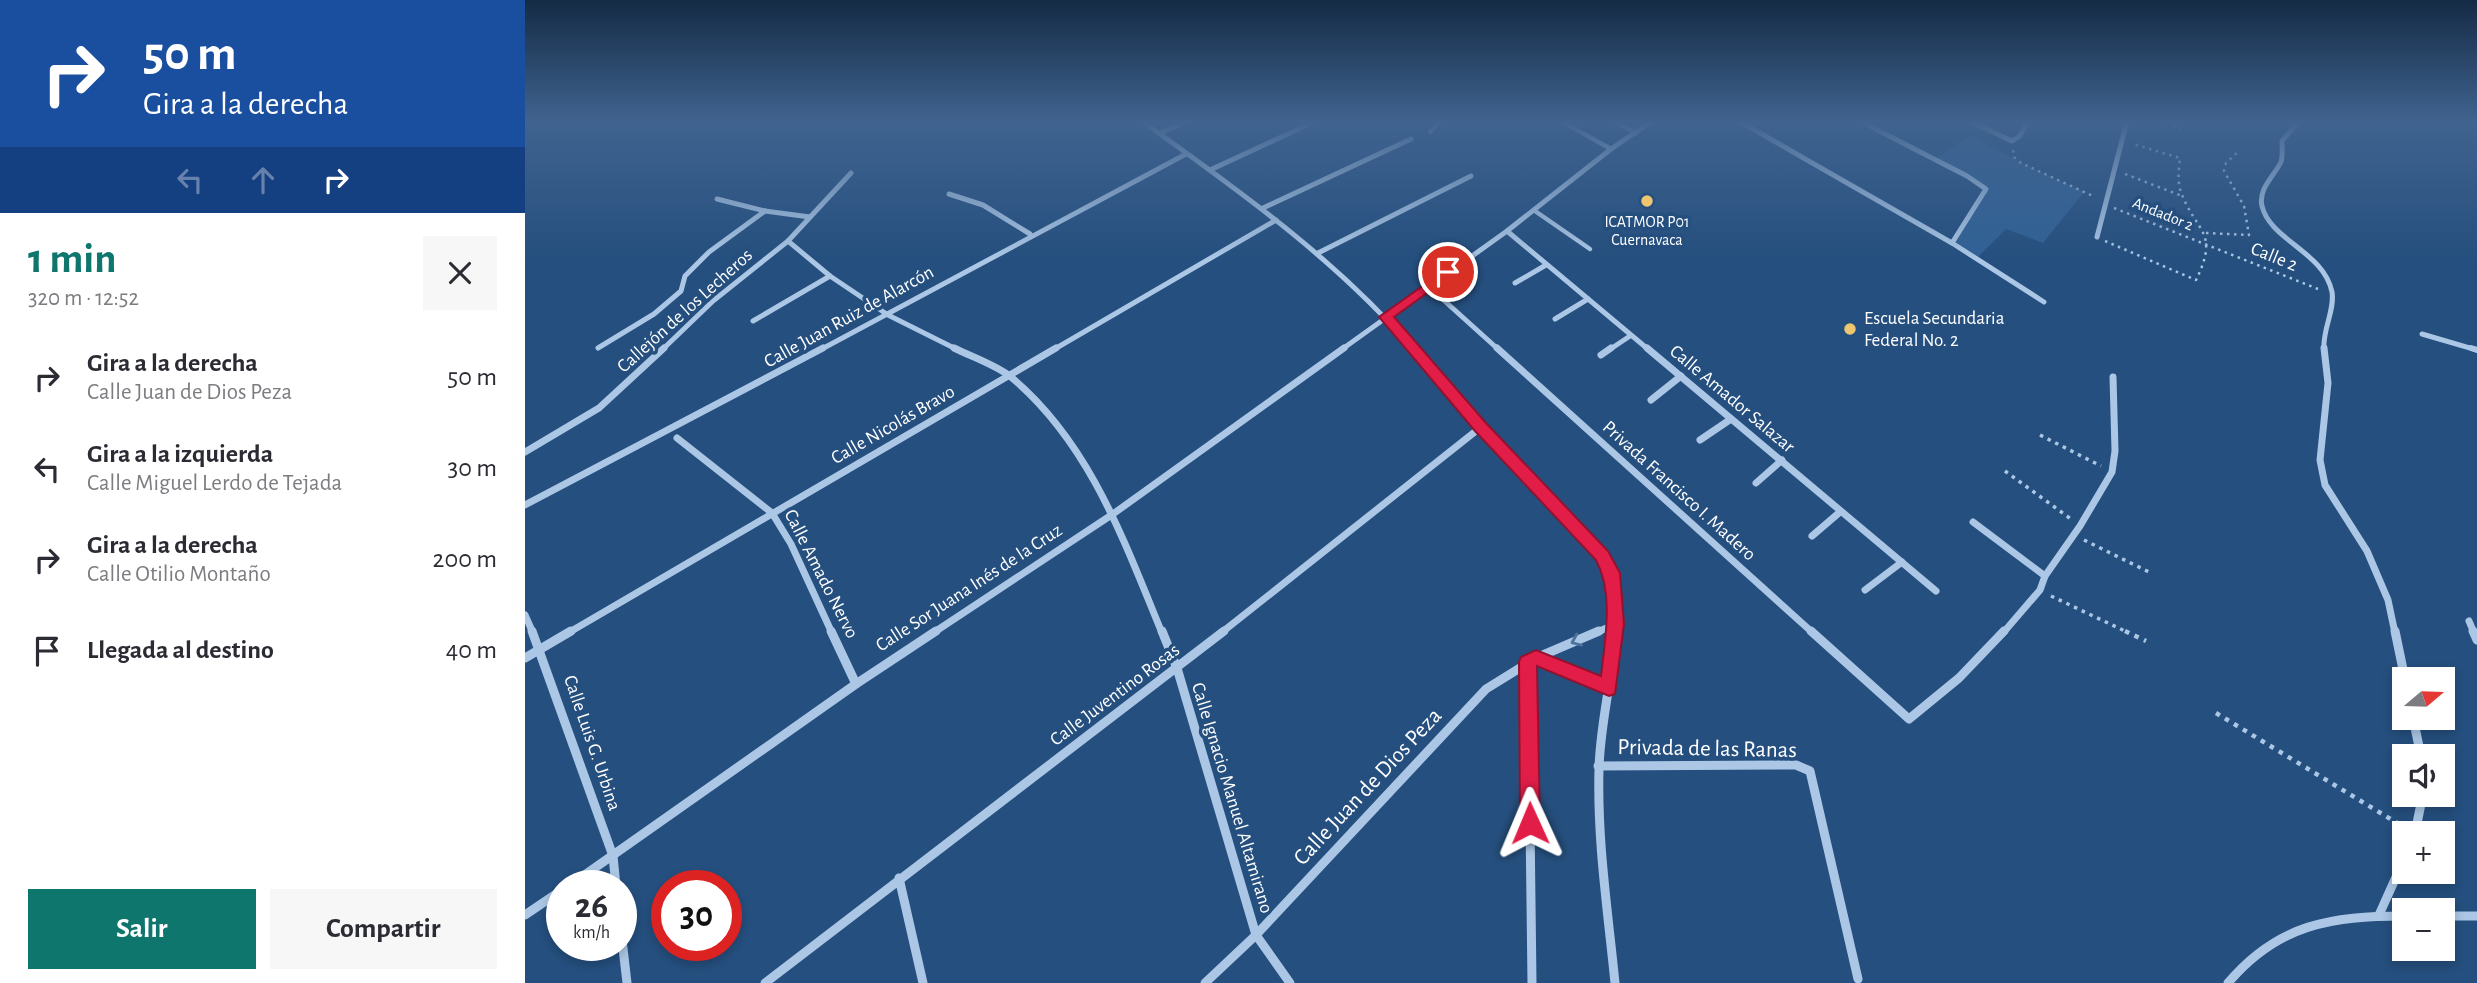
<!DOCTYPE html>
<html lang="es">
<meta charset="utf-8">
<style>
:root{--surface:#fff;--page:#f7f7f7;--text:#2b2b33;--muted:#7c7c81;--accent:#0f766e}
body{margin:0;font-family:"Alegreya Sans",sans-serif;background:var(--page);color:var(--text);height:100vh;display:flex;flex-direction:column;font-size:26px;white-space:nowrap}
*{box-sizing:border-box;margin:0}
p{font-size:23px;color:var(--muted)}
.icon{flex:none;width:38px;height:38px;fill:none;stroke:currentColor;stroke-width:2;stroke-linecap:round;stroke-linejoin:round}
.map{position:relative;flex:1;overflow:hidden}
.drawer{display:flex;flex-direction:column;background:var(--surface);width:525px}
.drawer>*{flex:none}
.hud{background:#1a4fa0;color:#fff;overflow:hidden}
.needle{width:46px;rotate:71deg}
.controls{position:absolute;left:1867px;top:667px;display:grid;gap:14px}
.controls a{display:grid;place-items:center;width:63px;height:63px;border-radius:0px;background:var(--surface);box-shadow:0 4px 10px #0003;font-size:35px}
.speed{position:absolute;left:21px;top:870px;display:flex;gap:14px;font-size:35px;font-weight:700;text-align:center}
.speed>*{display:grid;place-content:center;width:91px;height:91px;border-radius:50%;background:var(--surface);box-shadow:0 4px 10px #0003;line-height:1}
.speed small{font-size:18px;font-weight:400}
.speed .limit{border:10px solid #d22;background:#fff;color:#111}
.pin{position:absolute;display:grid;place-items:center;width:60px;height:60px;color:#fff;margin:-30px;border:4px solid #fff;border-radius:50%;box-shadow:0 2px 7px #0007}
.me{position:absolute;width:77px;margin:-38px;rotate:359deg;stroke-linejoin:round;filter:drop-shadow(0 0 5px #0008)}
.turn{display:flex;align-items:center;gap:24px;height:147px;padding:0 28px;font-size:32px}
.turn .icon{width:91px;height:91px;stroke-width:2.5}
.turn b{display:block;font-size:49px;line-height:60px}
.lanes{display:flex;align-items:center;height:66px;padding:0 28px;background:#0003;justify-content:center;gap:35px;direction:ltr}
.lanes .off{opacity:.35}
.round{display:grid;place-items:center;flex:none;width:74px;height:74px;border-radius:0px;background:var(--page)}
.headline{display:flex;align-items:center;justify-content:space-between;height:119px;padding:0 28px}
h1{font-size:42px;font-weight:600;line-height:52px;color:var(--accent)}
.cta{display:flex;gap:14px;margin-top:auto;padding:14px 28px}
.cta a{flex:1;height:80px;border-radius:0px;background:var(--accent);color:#fff;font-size:28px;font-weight:600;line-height:80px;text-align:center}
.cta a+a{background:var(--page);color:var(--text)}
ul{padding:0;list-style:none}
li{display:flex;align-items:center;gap:21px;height:91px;padding:0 28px}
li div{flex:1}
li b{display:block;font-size:26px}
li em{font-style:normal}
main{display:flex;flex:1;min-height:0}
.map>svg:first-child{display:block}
.green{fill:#306195}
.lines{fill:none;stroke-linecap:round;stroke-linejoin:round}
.path-far2{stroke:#abc7e5;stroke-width:2.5;stroke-dasharray:2.5 4.5;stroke-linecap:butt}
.path-far1{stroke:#abc7e5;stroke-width:3.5;stroke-dasharray:3.5 5;stroke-linecap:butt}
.path{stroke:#abc7e5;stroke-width:4.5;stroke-dasharray:4.5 6;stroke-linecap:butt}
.service{stroke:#abc7e5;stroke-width:4.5}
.pedestrian-far1{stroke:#abc7e5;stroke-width:5}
.pedestrian{stroke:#abc7e5;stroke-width:6}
.minor-far2{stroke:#abc7e5;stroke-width:5}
.minor-far1{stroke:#abc7e5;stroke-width:7}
.minor{stroke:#abc7e5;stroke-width:9}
.oneway{stroke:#4d739d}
.route{fill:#e11d48;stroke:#92132f;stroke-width:2}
.poi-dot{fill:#efc56f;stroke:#254f7e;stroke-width:2.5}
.labels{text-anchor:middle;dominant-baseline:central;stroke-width:7;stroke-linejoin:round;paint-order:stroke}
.far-street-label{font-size:16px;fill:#fff;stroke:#254f7e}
.far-poi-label{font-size:16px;fill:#fff;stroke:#254f7e}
.street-label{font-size:19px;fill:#fff;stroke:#254f7e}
.poi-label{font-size:19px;fill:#fff;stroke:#254f7e;text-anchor:start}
.near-street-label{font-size:23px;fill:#fff;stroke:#254f7e}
</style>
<main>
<section class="drawer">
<div class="hud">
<div class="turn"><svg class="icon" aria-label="right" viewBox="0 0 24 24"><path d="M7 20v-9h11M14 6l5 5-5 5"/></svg><div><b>50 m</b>Gira a la derecha</div></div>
<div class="lanes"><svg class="icon off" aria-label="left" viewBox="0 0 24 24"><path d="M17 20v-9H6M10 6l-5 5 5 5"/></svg><svg class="icon off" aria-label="ahead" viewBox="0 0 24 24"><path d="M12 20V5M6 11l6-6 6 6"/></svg><svg class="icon" aria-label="right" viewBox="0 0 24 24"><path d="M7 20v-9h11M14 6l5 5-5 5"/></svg></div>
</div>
<div class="headline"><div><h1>1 min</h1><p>320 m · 12:52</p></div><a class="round"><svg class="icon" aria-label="close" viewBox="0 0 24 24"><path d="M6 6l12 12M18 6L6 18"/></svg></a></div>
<ul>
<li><svg class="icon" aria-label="right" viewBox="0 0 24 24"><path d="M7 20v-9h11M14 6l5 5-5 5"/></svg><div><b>Gira a la derecha</b><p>Calle Juan de Dios Peza</p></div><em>50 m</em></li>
<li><svg class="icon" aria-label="left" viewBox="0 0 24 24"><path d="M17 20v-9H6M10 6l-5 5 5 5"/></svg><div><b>Gira a la izquierda</b><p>Calle Miguel Lerdo de Tejada</p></div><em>30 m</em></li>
<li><svg class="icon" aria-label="right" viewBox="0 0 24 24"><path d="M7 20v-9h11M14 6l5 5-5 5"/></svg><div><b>Gira a la derecha</b><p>Calle Otilio Montaño</p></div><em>200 m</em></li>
<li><svg class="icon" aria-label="arrive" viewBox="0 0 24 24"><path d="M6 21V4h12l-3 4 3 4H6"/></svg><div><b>Llegada al destino</b></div><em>40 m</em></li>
</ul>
<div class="cta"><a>Salir</a><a>Compartir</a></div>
</section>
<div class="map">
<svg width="1952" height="983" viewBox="0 0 1952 983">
<rect width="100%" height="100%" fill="#254f7e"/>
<polygon class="green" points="1446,135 1496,163 1559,192 1518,243 1481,229 1451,259 1427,243 1461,189 1411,159"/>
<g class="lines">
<g class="path-far2">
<polyline points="1635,121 1661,130"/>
<polyline points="1488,150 1489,157 1496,163 1570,197"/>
<polyline points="1600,174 1657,196"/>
<polyline points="1589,208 1793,289"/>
<polyline points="1681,233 1724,235 1719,206 1699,171 1701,163 1714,151"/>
<path d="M 1580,241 L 1671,280 C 1695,231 1671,233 1656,192 C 1652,181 1654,169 1655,158 L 1608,144"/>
</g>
<g class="path-far1">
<polyline points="1515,435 1576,466"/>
<polyline points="1480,471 1546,519"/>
<polyline points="1559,540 1624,572"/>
<polyline points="1526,596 1604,633"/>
</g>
<g class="path">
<polyline points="1600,631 1621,641"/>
<polyline points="1691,713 1877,826"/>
</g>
<g class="service">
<polyline points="1036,121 1086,149"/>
<polyline points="1089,121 1111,133"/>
<polyline points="905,132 916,121"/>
<polyline points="1010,211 1065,249"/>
</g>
<polyline class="pedestrian-far1" points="1897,334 1952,350"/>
<polyline class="pedestrian" points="1946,348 1952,350"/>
<g class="minor-far2">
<path d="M 617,121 C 714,191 811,259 889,350"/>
<polyline points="1214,121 1427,243 1519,302"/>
<polyline points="1335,121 1442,176 1461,189 1427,243"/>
<polyline points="1445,121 1487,141 1495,136 1503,121"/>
<path d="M 1774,121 L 1757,141 C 1757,148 1758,156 1756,162 C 1749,176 1733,189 1737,206 C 1745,240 1799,252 1807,292 C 1810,311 1797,330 1799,350"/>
<polyline points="635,133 663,121"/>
<polyline points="685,170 791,121"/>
<polyline points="424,194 458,205 505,234"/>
<polyline points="192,199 240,211 285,217"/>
<polyline points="738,208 886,139"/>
<polyline points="982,231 1124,350"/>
<polyline points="1572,237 1602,121"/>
<polyline points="263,241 305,276 363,315 433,350"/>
<polyline points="793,253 946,176"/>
<polyline points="990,283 1021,265"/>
<polyline points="903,286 974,350"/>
<polyline points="1030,319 1063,299"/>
<polyline points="228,321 305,276"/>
<polyline points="73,348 129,314 156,291 160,276 184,252 240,211"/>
<polyline points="137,350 188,301 263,241 326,173"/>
<polyline points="295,350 661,154"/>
<polyline points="528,350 751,220"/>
<polyline points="816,350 982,231 1086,149 1127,121"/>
<polyline points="1084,350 1105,336"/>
</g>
<g class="minor-far1">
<path d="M 429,348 C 447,357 471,365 486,377 C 565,443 599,541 637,633"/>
<polyline points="888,348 956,427 1081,561 1088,582 1090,633"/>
<polyline points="972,348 1288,633"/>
<polyline points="1122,348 1411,591"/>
<polyline points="1799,348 1803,383 1795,460 1800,485 1842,551 1863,600 1870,633"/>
<polyline points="1076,355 1086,348"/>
<polyline points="1126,400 1156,376"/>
<polyline points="152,438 247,513 266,544 307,633"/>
<polyline points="1175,440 1206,419"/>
<polyline points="0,452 74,408 139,348"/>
<polyline points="1231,483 1257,460"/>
<polyline points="0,505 298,348"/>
<polyline points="1448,522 1520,576"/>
<polyline points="1287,536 1315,512"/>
<polyline points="1340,590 1377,562"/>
<polyline points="0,615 8,633"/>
<polyline points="1944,621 1949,633"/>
<polyline points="43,633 531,348"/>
<polyline points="408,633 588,514 819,348"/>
<polyline points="696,633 956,427"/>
<polyline points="1070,633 1091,624"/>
<polyline points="1478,633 1515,590 1520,576 1555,526 1587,472 1590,451 1588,377"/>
</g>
<g class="minor">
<polyline points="7,631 88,856 91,886"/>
<polyline points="306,631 331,684"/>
<polyline points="637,631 652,668 731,935 765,983"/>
<polyline points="1286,631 1384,719 1434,678 1479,631"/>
<polyline points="1870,631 1880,679"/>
<polyline points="1948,631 1952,640"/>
<polyline points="0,658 46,631"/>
<polyline points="1011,658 1084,688"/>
<polyline points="1003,662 1007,983"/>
<polyline points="1888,718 1896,756"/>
<polyline points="1073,766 1271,765 1285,771 1333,979"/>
<polyline points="1890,833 1898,794"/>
<polyline points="374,878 398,983"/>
<polyline points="44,886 331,684 411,631"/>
<polyline points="0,915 37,890"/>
<polyline points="1854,915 1880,857"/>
<polyline points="1918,916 1952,916"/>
<polyline points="96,931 102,983"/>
<polyline points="240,983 699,631"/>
<polyline points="680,983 731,935 961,689 1011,658 1074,631"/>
<path d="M 1090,983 C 1083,912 1072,841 1074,769 C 1075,723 1088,678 1090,631"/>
<path d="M 1703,983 C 1753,924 1806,916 1880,916"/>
</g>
</g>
<defs><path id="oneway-chevron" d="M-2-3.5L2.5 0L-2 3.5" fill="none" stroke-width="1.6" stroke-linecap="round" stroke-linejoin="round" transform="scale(1.75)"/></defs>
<use class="oneway" href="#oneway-chevron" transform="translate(1051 641) rotate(157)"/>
<linearGradient id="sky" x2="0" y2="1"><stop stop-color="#142b45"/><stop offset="0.47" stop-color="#40638f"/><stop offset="1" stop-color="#40638f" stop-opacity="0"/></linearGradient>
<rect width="1952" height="259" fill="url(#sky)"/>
<path class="route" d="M 923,268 L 929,272 L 927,275 L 869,317 L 961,423 L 1083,551 L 1095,573 L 1099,624 L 1090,694 L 1084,696 L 1012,666 L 1015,823 L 1012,830 L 1005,832 L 998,830 L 995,823 L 994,662 L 996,657 L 1011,650 L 1076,676 C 1080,639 1089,594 1071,560 L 950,431 L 854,317 Z"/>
<g class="poi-dot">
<circle cx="1122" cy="201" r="7"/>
<circle cx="1325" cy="329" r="7"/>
</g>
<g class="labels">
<g class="far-street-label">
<text transform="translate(1638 214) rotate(22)">Andador 2</text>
</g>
<g class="far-poi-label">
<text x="1122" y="222">ICATMOR P01<tspan x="1122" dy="18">Cuernavaca</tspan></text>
</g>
<g class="street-label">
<text transform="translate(1749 257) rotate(22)">Calle 2</text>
<text transform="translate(160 311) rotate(-42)">Callejón de los Lecheros</text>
<text transform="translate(324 317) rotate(-29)">Calle Juan Ruiz de Alarcón</text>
<text transform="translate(1207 399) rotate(40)">Calle Amador Salazar</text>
<text transform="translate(368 425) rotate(-30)">Calle Nicolás Bravo</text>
<text transform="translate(1154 491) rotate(42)">Privada Francisco I. Madero</text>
<text transform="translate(296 574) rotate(63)">Calle Amado Nervo</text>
<text transform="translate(444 588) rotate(-33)">Calle Sor Juana Inés de la Cruz</text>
<text transform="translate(590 695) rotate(-37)">Calle Juventino Rosas</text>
<text transform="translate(67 743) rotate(71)">Calle Luis G. Urbina</text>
<text transform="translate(707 798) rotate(73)">Calle Ignacio Manuel Altamirano</text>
</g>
<g class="poi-label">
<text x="1339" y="318">Escuela Secundaria<tspan x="1339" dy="22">Federal No. 2</tspan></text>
</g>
<g class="near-street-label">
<text transform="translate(1182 749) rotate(1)">Privada de las Ranas</text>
<text transform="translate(843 787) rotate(-47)">Calle Juan de Dios Peza</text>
</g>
</g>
</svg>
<div class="controls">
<a><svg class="needle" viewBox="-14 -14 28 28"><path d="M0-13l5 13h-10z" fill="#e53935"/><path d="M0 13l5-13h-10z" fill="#7c7c81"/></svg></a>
<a><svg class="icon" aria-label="sound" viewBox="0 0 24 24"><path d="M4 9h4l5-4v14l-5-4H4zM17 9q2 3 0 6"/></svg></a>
<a>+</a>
<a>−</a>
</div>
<div class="speed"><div>26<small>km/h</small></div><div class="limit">30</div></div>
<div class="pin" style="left:923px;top:272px;background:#d93025"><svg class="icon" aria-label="arrive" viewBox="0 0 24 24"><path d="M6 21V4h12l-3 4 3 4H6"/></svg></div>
<svg class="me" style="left:1005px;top:823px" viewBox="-20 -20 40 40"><path d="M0-17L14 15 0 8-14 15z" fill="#e11d48" stroke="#fff" stroke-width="4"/></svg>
</div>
</main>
